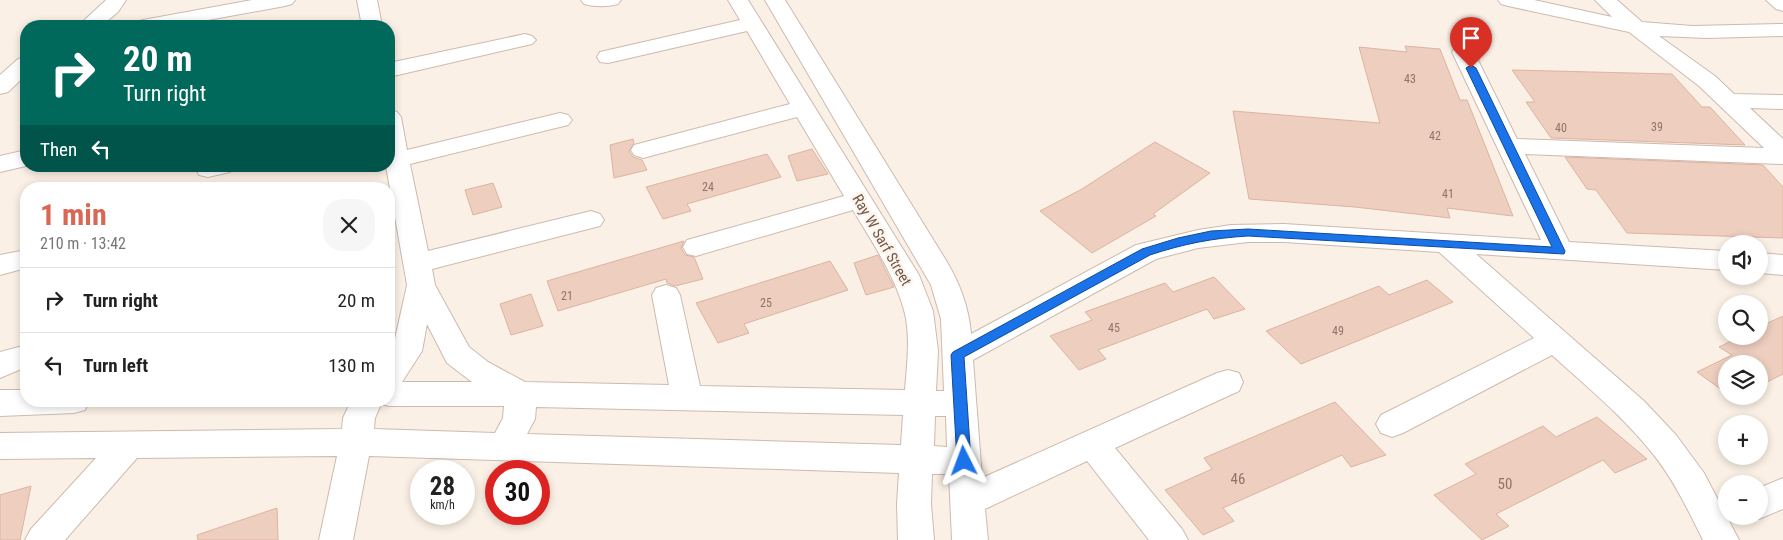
<!DOCTYPE html>
<meta charset="utf-8">
<style>
:root{--surface:#fff;--page:#f6f6f6;--text:#222;--muted:#767676;--line:#e0e0e0;--accent:#da6754}
body{margin:0;font-family:"Roboto Condensed",sans-serif;background:var(--page);color:var(--text);height:100vh;display:flex;flex-direction:column;font-size:19px;white-space:nowrap}
*{box-sizing:border-box;margin:0}
p{font-size:16px;color:var(--muted)}
.icon{flex:none;width:28px;height:28px;fill:none;stroke:currentColor;stroke-width:2;stroke-linecap:round;stroke-linejoin:round}
.map{position:relative;flex:1;overflow:hidden}
.drawer{position:absolute;left:20px;top:182px;width:375px;height:225px;display:flex;flex-direction:column;background:var(--surface);border-radius:20px;box-shadow:0 2px 8px #0003}
.drawer>*{flex:none}
.banner{position:absolute;left:20px;top:20px;width:375px;height:152px;border-radius:20px;box-shadow:0 2px 8px #0003;background:#00695c;color:#fff;overflow:hidden}
.buttons{position:absolute;left:1718px;top:235px;display:grid;gap:10px}
.buttons a{display:grid;place-items:center;width:50px;height:50px;border-radius:50%;background:var(--surface);box-shadow:0 2px 8px #0003;font-size:25px}
.speed{position:absolute;left:410px;top:460px;display:flex;gap:10px;font-size:25px;font-weight:700;text-align:center}
.speed>*{display:grid;place-content:center;width:65px;height:65px;border-radius:50%;background:var(--surface);box-shadow:0 2px 8px #0003;line-height:1}
.speed small{font-size:12px;font-weight:400}
.speed .limit{border:8px solid #d22;background:#fff;color:#111}
.pin{position:absolute;display:grid;place-items:center;width:42px;height:42px;color:#fff;margin:-51px -21px;border-radius:50% 50% 50% 0;rotate:-45deg;box-shadow:0 0 5px #0007}
.pin .icon{rotate:45deg}
.me{position:absolute;width:55px;margin:-28px;rotate:357deg;stroke-linejoin:round;filter:drop-shadow(0 0 4px #0008)}
.turn{display:flex;align-items:center;gap:18px;height:105px;padding:0 20px;font-size:22px}
.turn .icon{width:65px;height:65px;stroke-width:2.5}
.turn b{display:block;font-size:35px;line-height:42px}
.then{display:flex;align-items:center;height:48px;padding:0 20px;background:#0003;gap:10px;font-size:19px}
.round{display:grid;place-items:center;flex:none;width:52px;height:52px;border-radius:20px;background:var(--page)}
.summary{display:flex;align-items:center;justify-content:space-between;height:85px;padding:0 20px}
h1{font-size:30px;font-weight:700;line-height:38px;color:var(--accent)}
ul{padding:0;list-style:none}
li{display:flex;align-items:center;gap:15px;height:65px;padding:0 20px;border-top:1px solid var(--line)}
li div{flex:1}
li b{display:block;font-size:19px}
li em{font-style:normal}
.map>svg:first-child{display:block}
.building{fill:#edcebf;stroke:#deb3a0}
.lines{fill:none;stroke-linecap:round;stroke-linejoin:round}
.minor-casing{stroke:#cdbaaf;stroke-width:2}
.minor{fill:#fff;fill-rule:evenodd}
.route{fill:#1a73e8;stroke:#114b97}
.labels{text-anchor:middle;dominant-baseline:central;stroke-width:5;stroke-linejoin:round;paint-order:stroke}
.number-label{font-size:12px;fill:#907469}
.street-label{font-size:15px;fill:#71564c;stroke:#fdf5eb}
.near-number-label{font-size:15px;fill:#907469}
</style>
<div class="map">
<svg width="1783" height="540" viewBox="0 0 1783 540">
<rect width="100%" height="100%" fill="#faf0e5"/>
<g class="building">
<polygon points="1405,46 1440,49 1460,100 1467,100 1513,216 1447,208 1450,218 1355,207 1249,199 1233,111 1380,123 1359,47 1407,52"/>
<polygon points="1512,70 1672,74 1702,107 1710,107 1745,145 1551,138 1526,102 1535,102"/>
<polygon points="633,139 634,143 629,151 633,157 642,160 647,170 614,178 610,145"/>
<polygon points="1155,142 1210,173 1153,214 1156,216 1092,253 1040,211 1082,189"/>
<polygon points="812,149 828,174 797,181 788,156"/>
<polygon points="767,154 781,177 687,204 691,211 663,219 646,187"/>
<polygon points="1565,157 1763,165 1783,187 1783,238 1627,233 1596,190 1587,189"/>
<polygon points="493,183 502,207 473,215 465,190"/>
<polygon points="684,241 681,248 685,255 694,257 703,279 675,286 667,283 666,279 558,311 547,281"/>
<polygon points="878,255 894,287 866,295 854,263"/>
<polygon points="830,261 848,290 744,324 749,333 718,343 696,303"/>
<polygon points="1214,277 1245,309 1214,319 1207,309 1098,350 1106,359 1079,370 1050,336 1092,320 1085,312 1165,283 1173,292"/>
<polygon points="1427,280 1453,302 1301,364 1266,331 1379,286 1389,295"/>
<polygon points="531,294 543,326 511,335 500,304"/>
<polygon points="1783,316 1783,374 1759,386 1759,364 1726,364 1726,393 1697,372 1732,355 1719,347 1741,336 1759,336 1759,327"/>
<polygon points="1335,402 1386,455 1351,467 1342,455 1223,508 1234,521 1203,535 1165,490 1212,469 1204,458"/>
<polygon points="1597,417 1647,459 1615,473 1603,460 1496,514 1509,526 1482,540 1434,495 1476,474 1465,464 1543,426 1556,437"/>
<polygon points="31,486 20,540 0,540 0,495"/>
<polygon points="277,508 278,540 198,540 197,535"/>
</g>
<g class="lines">
<defs>
<g id="minor">
<polygon points="106,0 126,0 118,12 101,26 78,26"/>
<polygon points="252,0 295,0 292,4 285,6 175,26 133,26 136,22 143,20"/>
<polygon points="357,0 377,0 382,26 362,26"/>
<path d="M 581,0 L 621,0 L 618,4 C 607,7 595,7 584,4 Z"/>
<path d="M 728,0 L 748,0 L 919,275 L 933,311 L 938,351 L 936,391 L 944,391 L 941,319 L 931,285 L 765,0 L 785,0 L 947,262 C 960,284 969,308 971,334 L 1136,245 L 1198,230 L 1231,225 L 1284,224 L 1541,240 L 1452,52 L 1455,47 L 1463,46 L 1471,47 L 1474,52 L 1517,139 L 1764,148 L 1699,86 L 1629,32 L 1508,6 L 1501,4 L 1498,0 L 1534,0 L 1612,17 L 1595,0 L 1617,0 L 1642,22 L 1692,26 L 1783,24 L 1783,36 L 1707,38 L 1659,36 L 1715,76 L 1734,94 L 1783,95 L 1783,109 L 1750,108 L 1783,139 L 1783,164 L 1525,154 L 1569,242 L 1726,251 L 1726,270 L 1476,254 L 1644,401 L 1676,435 L 1704,473 L 1739,540 L 1703,540 C 1688,510 1674,480 1653,454 C 1624,417 1587,387 1552,355 L 1403,433 L 1392,437 L 1381,433 L 1376,424 L 1381,415 L 1534,338 L 1439,252 L 1284,242 L 1248,242 L 1198,248 L 1156,259 L 973,360 L 982,478 L 1217,373 L 1228,370 L 1239,373 L 1243,382 L 1239,391 L 1115,448 L 1182,529 L 1188,540 L 1149,540 L 1087,461 L 985,509 L 988,540 L 952,540 L 949,474 L 932,474 L 931,504 L 934,540 L 898,540 L 897,504 L 899,473 L 369,456 L 353,540 L 319,540 L 337,456 L 137,458 L 65,540 L 25,540 L 31,529 L 96,458 L 0,459 L 0,433 L 342,429 L 343,418 L 351,401 L 389,401 L 389,354 L 393,348 L 407,285 L 386,166 L 389,166 L 389,110 L 397,112 L 401,117 L 407,150 L 560,113 L 568,115 L 572,120 L 568,125 L 410,164 L 428,251 L 591,211 L 600,214 L 604,220 L 600,226 L 432,269 L 435,285 L 469,347 L 488,362 L 525,382 L 669,385 L 652,295 L 656,288 L 666,285 L 676,288 L 680,295 L 700,386 L 905,390 C 907,364 911,335 904,310 C 894,274 872,242 853,210 L 696,256 L 687,254 L 683,247 L 687,240 L 844,196 L 797,117 L 643,158 L 634,155 L 631,150 L 634,145 L 790,104 L 747,31 L 608,63 L 600,62 L 597,57 L 600,52 L 740,20 ZM 427,324 L 447,363 L 472,382 L 402,382 L 422,351 ZM 381,404 L 389,406 L 504,406 L 503,418 L 495,433 L 374,429 L 375,418 ZM 536,407 L 903,415 L 901,445 L 527,434 L 535,419 ZM 935,416 L 946,416 L 947,447 L 934,446 Z"/>
<polygon points="1766,0 1783,0 1783,11 1776,9"/>
<polygon points="525,34 532,36 536,40 532,44 389,77 389,63"/>
<polygon points="26,57 26,75 8,92 0,94 0,75 18,59"/>
<polygon points="26,150 26,166 0,172 0,156"/>
<polygon points="197,166 233,166 230,172 208,177 199,175 196,169"/>
<polygon points="26,250 26,268 0,275 0,255"/>
<polygon points="1759,253 1783,255 1783,275 1759,273"/>
<polygon points="26,345 26,367 0,378 0,352"/>
<polygon points="0,390 26,390 26,401 89,401 85,410 74,413 0,416"/>
<polygon points="1783,478 1783,509 1759,519 1752,516 1759,516 1759,488"/>
</g>
</defs>
<use href="#minor" class="minor-casing"/>
<use href="#minor" class="minor"/>
</g>
<path class="route" d="M 1471,65 L 1476,68 L 1565,251 L 1564,254 L 1248,236 C 1213,238 1183,244 1150,255 L 964,357 L 971,461 L 969,465 L 964,467 L 959,465 L 957,461 L 951,355 L 953,352 L 1142,249 L 1178,238 L 1211,231 L 1248,229 L 1552,247 L 1466,68 Z"/>
<g class="labels">
<g class="number-label">
<text x="1410" y="79">43</text>
<text x="1657" y="127">39</text>
<text x="1561" y="128">40</text>
<text x="1435" y="136">42</text>
<text x="708" y="187">24</text>
<text x="1448" y="194">41</text>
<text x="567" y="296">21</text>
<text x="766" y="303">25</text>
<text x="1114" y="328">45</text>
<text x="1338" y="331">49</text>
</g>
<g class="street-label">
<text transform="translate(882 240) rotate(60)">Ray W Sarf Street</text>
</g>
<g class="near-number-label">
<text x="1238" y="479">46</text>
<text x="1505" y="484">50</text>
</g>
</g>
</svg>
<div class="buttons">
<a><svg class="icon" aria-label="sound" viewBox="0 0 24 24"><path d="M4 9h4l5-4v14l-5-4H4zM17 9q2 3 0 6"/></svg></a>
<a><svg class="icon" aria-label="search" viewBox="0 0 24 24"><circle cx="10" cy="10" r="6"/><path d="M15 15l6 6"/></svg></a>
<a><svg class="icon" aria-label="layers" viewBox="0 0 24 24"><path d="M12 4l9 5-9 5-9-5zM3 14l9 5 9-5"/></svg></a>
<a>+</a>
<a>−</a>
</div>
<div class="speed"><div>28<small>km/h</small></div><div class="limit">30</div></div>
<div class="pin" style="left:1471px;top:68px;background:#d93025"><svg class="icon" aria-label="arrive" viewBox="0 0 24 24"><path d="M6 21V4h12l-3 4 3 4H6"/></svg></div>
<svg class="me" style="left:964px;top:461px" viewBox="-20 -20 40 40"><path d="M0-17L14 15 0 8-14 15z" fill="#1a73e8" stroke="#fff" stroke-width="4"/></svg>
<div class="banner">
<div class="turn"><svg class="icon" aria-label="right" viewBox="0 0 24 24"><path d="M7 20v-9h11M14 6l5 5-5 5"/></svg><div><b>20 m</b>Turn right</div></div>
<div class="then">Then<svg class="icon" aria-label="left" viewBox="0 0 24 24"><path d="M17 20v-9H6M10 6l-5 5 5 5"/></svg></div>
</div>
<section class="drawer">
<div class="summary"><div><h1>1 min</h1><p>210 m · 13:42</p></div><a class="round"><svg class="icon" aria-label="close" viewBox="0 0 24 24"><path d="M6 6l12 12M18 6L6 18"/></svg></a></div>
<ul>
<li><svg class="icon" aria-label="right" viewBox="0 0 24 24"><path d="M7 20v-9h11M14 6l5 5-5 5"/></svg><div><b>Turn right</b></div><em>20 m</em></li>
<li><svg class="icon" aria-label="left" viewBox="0 0 24 24"><path d="M17 20v-9H6M10 6l-5 5 5 5"/></svg><div><b>Turn left</b></div><em>130 m</em></li>
</ul>
</section>
</div>
